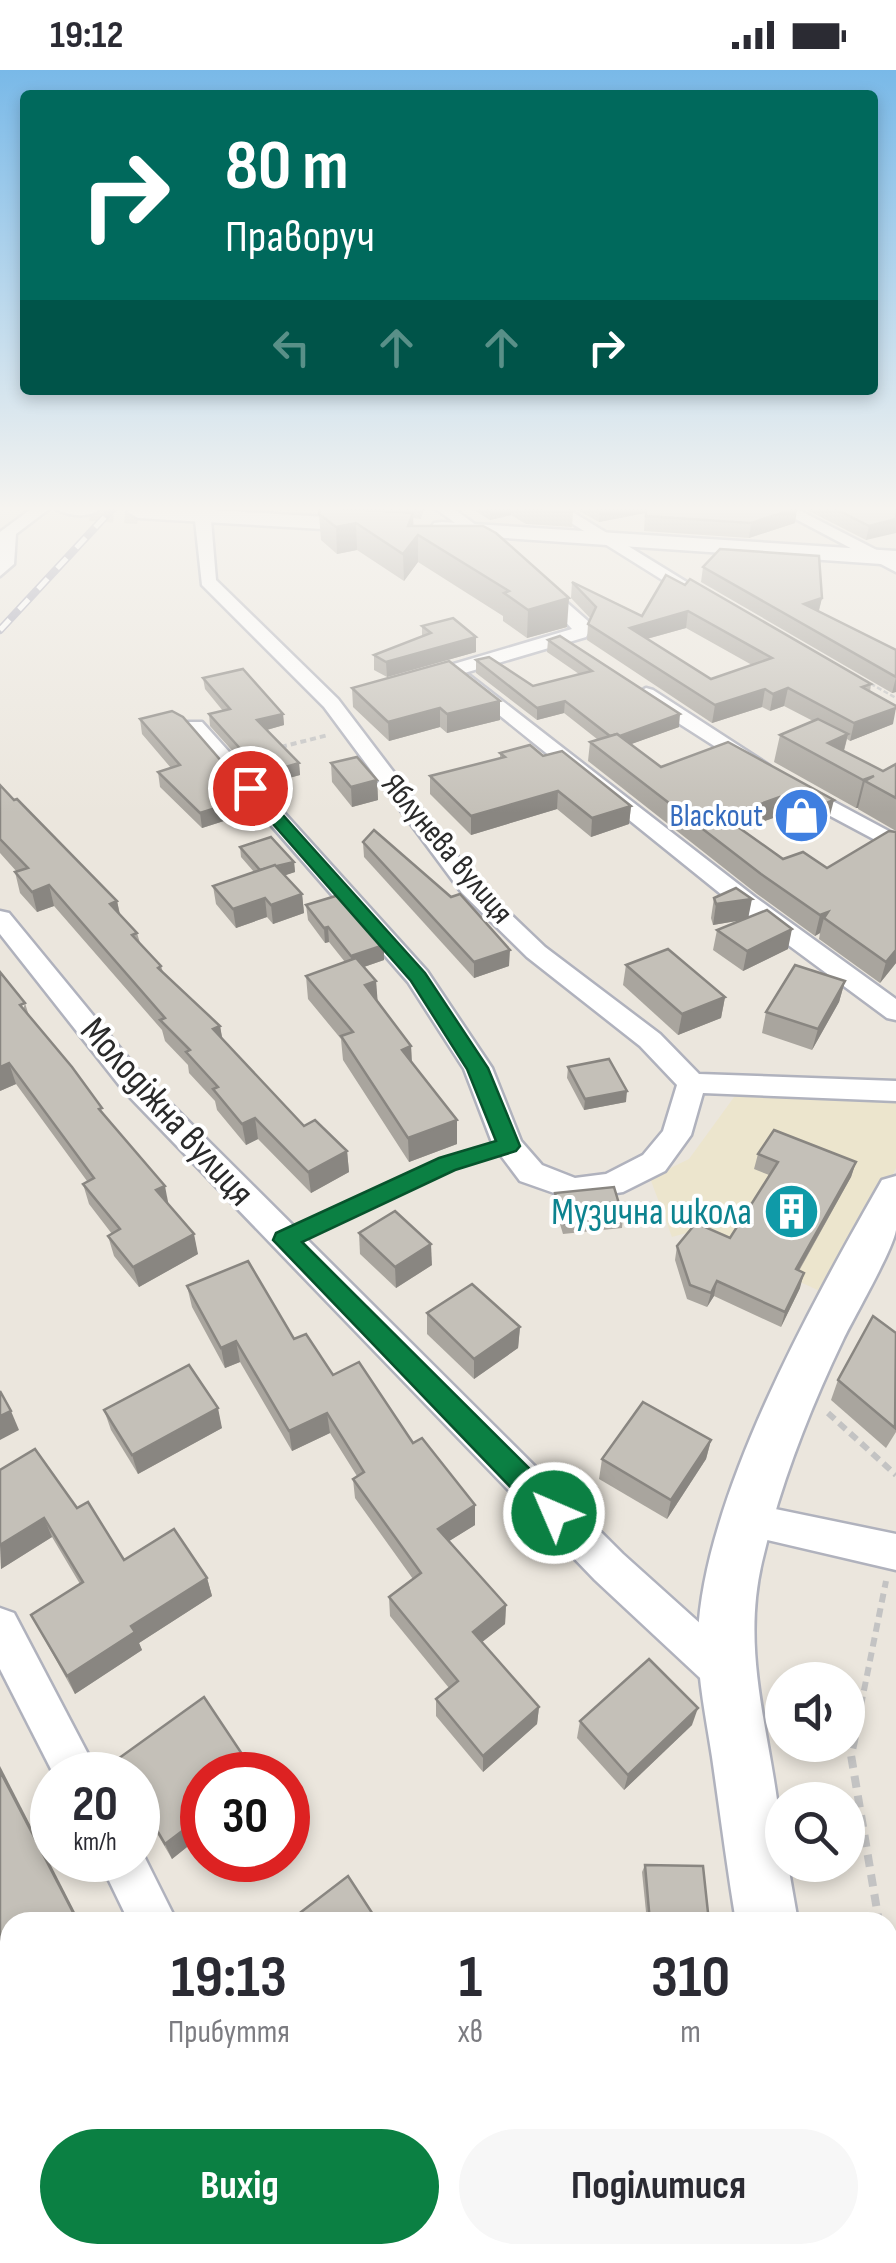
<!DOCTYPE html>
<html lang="uk">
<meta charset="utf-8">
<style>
:root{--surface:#fff;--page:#f7f7f7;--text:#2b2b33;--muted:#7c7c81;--accent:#0b8043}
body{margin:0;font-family:"Sofia Sans Condensed",sans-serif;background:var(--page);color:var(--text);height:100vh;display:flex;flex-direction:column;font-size:38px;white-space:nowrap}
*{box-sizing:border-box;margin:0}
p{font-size:32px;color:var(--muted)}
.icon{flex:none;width:55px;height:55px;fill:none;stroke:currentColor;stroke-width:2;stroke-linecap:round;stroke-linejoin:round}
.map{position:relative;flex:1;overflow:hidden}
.details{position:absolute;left:0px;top:1842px;width:898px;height:352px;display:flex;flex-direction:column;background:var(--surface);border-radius:30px 30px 0 0;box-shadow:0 5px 15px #0003}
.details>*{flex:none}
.banner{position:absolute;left:20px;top:20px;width:858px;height:305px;border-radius:10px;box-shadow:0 5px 15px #0003;background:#00695c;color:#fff;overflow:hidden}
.controls{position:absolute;left:765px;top:1592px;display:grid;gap:20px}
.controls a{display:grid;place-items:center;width:100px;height:100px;border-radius:50%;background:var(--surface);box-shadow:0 5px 15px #0003;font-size:50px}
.speed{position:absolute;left:30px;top:1682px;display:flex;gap:20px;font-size:50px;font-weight:700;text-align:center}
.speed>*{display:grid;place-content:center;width:130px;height:130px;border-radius:50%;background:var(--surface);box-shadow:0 5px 15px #0003;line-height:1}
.speed small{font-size:25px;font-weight:400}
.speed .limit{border:15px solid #d22;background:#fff;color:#111}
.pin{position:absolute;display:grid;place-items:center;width:85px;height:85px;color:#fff;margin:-42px;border:5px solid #fff;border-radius:50%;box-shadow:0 2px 10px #0007}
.me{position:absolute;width:110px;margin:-55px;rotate:315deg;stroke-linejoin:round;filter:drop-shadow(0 0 8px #0008)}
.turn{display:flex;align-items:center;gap:35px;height:210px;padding:0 40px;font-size:45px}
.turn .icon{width:130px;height:130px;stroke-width:2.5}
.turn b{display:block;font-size:70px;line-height:85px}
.lanes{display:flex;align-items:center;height:95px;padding:0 40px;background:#0003;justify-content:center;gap:50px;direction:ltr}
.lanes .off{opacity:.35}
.eta{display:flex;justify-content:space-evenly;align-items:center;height:170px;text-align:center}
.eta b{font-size:60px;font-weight:700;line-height:70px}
.action{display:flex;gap:20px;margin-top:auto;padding:20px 40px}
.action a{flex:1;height:115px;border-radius:60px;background:var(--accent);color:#fff;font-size:40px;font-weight:700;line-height:115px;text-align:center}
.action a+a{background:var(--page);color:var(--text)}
.status{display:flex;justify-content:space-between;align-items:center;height:70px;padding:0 50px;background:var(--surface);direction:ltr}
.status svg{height:28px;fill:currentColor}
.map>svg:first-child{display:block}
.education{fill:#ece5cd}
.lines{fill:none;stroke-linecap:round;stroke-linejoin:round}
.secondary-tunnel{stroke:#c4c0b9;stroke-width:24;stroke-dasharray:24 11;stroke-linecap:butt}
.lane-casing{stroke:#b0b2bd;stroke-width:5}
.street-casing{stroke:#b0b2bd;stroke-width:5}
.secondary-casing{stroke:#b0b2bd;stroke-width:5}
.path-far3{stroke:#c3c3c3;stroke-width:2.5;stroke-dasharray:5 2.5;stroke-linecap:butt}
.path-far2{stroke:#c3c3c3;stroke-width:4;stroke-dasharray:6 4;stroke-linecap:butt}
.path-far1{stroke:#c3c3c3;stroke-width:6;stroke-dasharray:9 6;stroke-linecap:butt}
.path{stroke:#c3c3c3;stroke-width:8;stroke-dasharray:12 8;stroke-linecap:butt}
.lane{fill:#fff;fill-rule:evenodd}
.street{fill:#fff;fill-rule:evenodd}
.secondary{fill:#fff;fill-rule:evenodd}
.rail-casing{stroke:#a0a1b4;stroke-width:8}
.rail{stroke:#fff;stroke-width:5;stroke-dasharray:14;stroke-linecap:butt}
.wall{fill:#a9a59e;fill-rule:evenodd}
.shaded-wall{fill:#898681}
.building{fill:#c4c0b8;stroke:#898681;stroke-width:2.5;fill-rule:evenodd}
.route{fill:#0b8043;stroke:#07532c;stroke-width:2.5}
.labels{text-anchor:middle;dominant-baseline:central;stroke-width:8;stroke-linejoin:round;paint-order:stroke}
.far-shop-label{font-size:32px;fill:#366cbe;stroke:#fff;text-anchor:end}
.far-street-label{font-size:32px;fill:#2a2a2a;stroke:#fff}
.street-label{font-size:38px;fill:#2a2a2a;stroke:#fff}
.culture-label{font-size:38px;fill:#0d838f;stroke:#fff;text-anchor:end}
</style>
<div class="status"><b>19:12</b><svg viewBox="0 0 49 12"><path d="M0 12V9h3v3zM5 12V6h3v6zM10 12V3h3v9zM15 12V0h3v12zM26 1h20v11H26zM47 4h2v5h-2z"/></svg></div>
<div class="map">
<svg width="896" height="2193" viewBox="0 0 896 2193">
<rect width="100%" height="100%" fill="#ebe6dd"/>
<polygon class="education" points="737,1023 896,1031 896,1098 833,1227 690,1162 672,1167 650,1108 689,1089"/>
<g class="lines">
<polyline class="secondary-tunnel" points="90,439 138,442"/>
<defs>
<g id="lane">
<polygon points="508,1070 515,1075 513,1079 452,1098 290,1173 278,1173 276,1169 278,1165 442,1090"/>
<polygon points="888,2007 896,2009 896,2035 888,2032"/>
</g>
<g id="street">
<polygon points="35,436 53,436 16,464 14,494 0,506 0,462"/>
<polygon points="204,436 219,436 211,450 216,510 338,629 478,813 545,877 660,964 699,1004 896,1011 896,1031 703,1023 691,1065 665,1101 623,1122 574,1130 520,1111 493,1075 464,999 408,912 188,660 188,652 202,652 427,901 492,998 521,1071 542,1095 575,1108 606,1104 643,1085 663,1061 677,1015 640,976 527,887 462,823 324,637 202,515 195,450"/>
<polygon points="432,436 450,436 506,477 492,480"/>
<polygon points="544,436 563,436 711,527 696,531"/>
<polygon points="771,436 791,436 896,490 896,502"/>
<polygon points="540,509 589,552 592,556 586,567 461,604 447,604 447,596 572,559 531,514"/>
<polygon points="469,605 755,827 896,929 896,950 887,948 737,837 462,615 459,611"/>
<polygon points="646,618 653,620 770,696 766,700 752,700 639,628 636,624"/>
<polygon points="799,713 896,765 896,781 791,725 788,720"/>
<polygon points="0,841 9,843 143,1006 623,1484 743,1592 749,1606 743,1620 728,1626 713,1620 595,1510 123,1020 0,864"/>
<polygon points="746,1433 896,1464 896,1500 733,1462 727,1450 733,1438"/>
<polygon points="0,1538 14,1543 99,1705 54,1705 0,1599"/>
<polygon points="138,1774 177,1852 129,1852 99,1790 138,1790"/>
<polygon points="301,2185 356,2185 359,2193 304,2193"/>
</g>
<g id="secondary">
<path d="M 52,436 L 99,436 L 100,439 C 90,449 63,446 52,436 Z"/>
<polygon points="149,436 374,450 385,456 374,462 138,448 128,442 131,438"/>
<polygon points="442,452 896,481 896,495 434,463 431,458 434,453"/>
<path d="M 896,1106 C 896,1123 896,1143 896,1160 C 892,1182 855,1245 843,1270 C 809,1341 780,1415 762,1492 C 737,1599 782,1690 782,1795 L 788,1795 L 798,1852 L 736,1852 C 727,1798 720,1742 712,1687 C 706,1647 697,1606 698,1566 C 703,1428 813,1231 882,1110 Z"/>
<polygon points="783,2185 855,2185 856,2193 784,2193"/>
</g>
</defs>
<use href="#lane" class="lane-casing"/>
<use href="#street" class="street-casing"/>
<use href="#secondary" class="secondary-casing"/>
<polyline class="path-far3" points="864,610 896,628"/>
<polyline class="path-far2" points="281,677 328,665"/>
<g class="path-far1">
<polyline points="828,1343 896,1405"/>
<polyline points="858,1650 886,1511"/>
</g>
<g class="path">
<polyline points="859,1647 851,1685 879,1852"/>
<polyline points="888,1899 896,1948"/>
</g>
<use href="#lane" class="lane"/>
<use href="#street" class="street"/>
<use href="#secondary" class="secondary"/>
<defs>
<polyline id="rail" points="0,560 115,436"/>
</defs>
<use href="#rail" class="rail-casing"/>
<use href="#rail" class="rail"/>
</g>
<g class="wall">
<polygon points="329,436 425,436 421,449 413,448 413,456 567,557 527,568 503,551 503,546 418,492 404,511 357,480 337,484 321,470 319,444"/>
<polygon points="467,436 563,436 573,442 572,457 526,454 511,445 490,450"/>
<polygon points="570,436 794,436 797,438 795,453 749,468 644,461 645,443 599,452"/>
<polygon points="799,436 896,436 866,470"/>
<polygon points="703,497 822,528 819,541 896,580 896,622 892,623 701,512"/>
<path d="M 666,505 L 871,614 L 870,622 L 893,654 L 850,671 L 847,669 L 844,681 L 883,701 L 896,694 L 896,761 L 858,739 L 858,738 L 856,738 L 774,692 L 780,665 L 813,651 L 784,636 L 770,641 L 762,637 L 712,653 L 587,570 L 588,554 L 591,549 L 571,528 L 572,512 L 642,546 ZM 686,558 L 752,595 L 711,609 L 647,569 Z"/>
<polygon points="422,556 476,567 476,582 387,607 374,600 374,585 422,566"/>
<polygon points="548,570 679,657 631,674 661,697 728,672 829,749 799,762 776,747 741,759 896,893 880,913 819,869 820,863 815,866 757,824 588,691 590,672 597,669 564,643 537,650 476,603 476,590 533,616 579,604 547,582"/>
<polygon points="203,608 283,644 284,655 267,660 299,693 300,705 274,712 251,691 246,696 210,656 209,644 223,641 205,619"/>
<polygon points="352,618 500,650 447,663 440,657 389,671 353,637"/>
<polygon points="140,649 238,723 233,725 236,741 226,744 227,750 202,758 160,717 158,702 171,698 142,664"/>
<polygon points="500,683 543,686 631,736 629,754 591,767 557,739 471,765 430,724 430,706 500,688"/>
<polygon points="331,693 377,710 378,730 352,737 332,712"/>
<polygon points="0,715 117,831 120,844 137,863 140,873 161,896 163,902 220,956 222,969 304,1056 347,1081 349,1102 311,1123 258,1069 246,1075 217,1040 215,1031 189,1003 188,995 165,971 162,960 54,836 37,842 20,823 15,802 17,802 0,783"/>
<polygon points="363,772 509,896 474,908 364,787"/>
<polygon points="240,777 294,792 295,802 285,805 302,824 304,843 273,854 267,847 236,858 216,834 213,816 254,802 241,787"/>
<polygon points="714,828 748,848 788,879 743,901 713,880 717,860 742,850 713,855 711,848"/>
<polygon points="306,835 384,875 384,890 364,897 376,911 377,932 411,976 412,992 457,1074 409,1092 343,990 341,969 308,929 306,906 345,892 329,872 325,873 308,850"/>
<polygon points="626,895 725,927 721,948 678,965 623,915"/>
<polygon points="845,911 839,932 812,980 762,963 766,942"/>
<polygon points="25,933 29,946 104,1044 169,1136 198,1184 139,1217 114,1186 108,1166 112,1164 89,1134 83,1114 87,1111 16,1014 0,1021"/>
<polygon points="568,997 626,1032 584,1040 567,1008"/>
<polygon points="758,1084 856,1092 851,1107 799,1201 800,1218 781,1257 714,1226 707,1237 687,1229 675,1190 677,1176 730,1168 769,1105 754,1099"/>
<polygon points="555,1123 623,1147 622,1158 563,1164 554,1134"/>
<polygon points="359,1163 432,1195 396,1218 360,1184"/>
<polygon points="187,1216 294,1269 413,1373 475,1435 475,1455 449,1471 506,1535 505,1554 482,1572 539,1637 537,1654 483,1702 436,1646 436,1629 449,1618 390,1546 389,1527 413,1509 355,1428 353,1409 357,1406 330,1363 292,1381 240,1292 225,1298 192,1237"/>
<polygon points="427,1243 520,1257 518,1278 474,1309 427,1264"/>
<polygon points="896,1263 896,1362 886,1378 831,1330 838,1310"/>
<polygon points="104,1340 222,1358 138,1404 111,1360"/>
<polygon points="711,1370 706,1389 667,1449 599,1409 602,1389"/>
<polygon points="0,1400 77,1438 124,1490 207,1508 212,1526 139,1573 142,1580 75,1624 31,1545 80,1514 52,1467 1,1499"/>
<polygon points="580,1651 692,1655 624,1720 577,1668"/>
<polygon points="115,1691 202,1705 202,1765 172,1789 138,1731 138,1705 122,1705"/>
<polygon points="645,1795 709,1852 647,1852 642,1802"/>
<polygon points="726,2185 758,2185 766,2193 726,2193"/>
</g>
<g class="shaded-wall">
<polygon points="490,436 511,436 511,445 490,450"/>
<polygon points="607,436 645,436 645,443 599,452 600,438"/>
<polygon points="797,438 795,453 749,468 751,453"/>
<polygon points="413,443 414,469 418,465 418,492 404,511 403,484 408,456"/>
<polygon points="896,449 896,463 866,470 869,456"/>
<polygon points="356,453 357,480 337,484 336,457"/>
<polygon points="569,528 567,557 527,568 528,540"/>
<polygon points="822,528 818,543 804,534"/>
<polygon points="688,541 686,558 628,574 630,558"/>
<polygon points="476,567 476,582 387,607 386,592"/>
<polygon points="896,607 896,622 892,623"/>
<polygon points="788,618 784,636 770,641 773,624"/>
<polygon points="765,619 762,637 712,653 715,635"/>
<polygon points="500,631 500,650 447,663 447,644"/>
<polygon points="565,631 564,643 537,650 537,638"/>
<polygon points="440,638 440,657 389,671 388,652"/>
<polygon points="896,638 893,654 850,671 854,653"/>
<polygon points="283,644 284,655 259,662 257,650"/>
<polygon points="680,644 679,657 612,681 613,669"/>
<polygon points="848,664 841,691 828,673"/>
<polygon points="249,680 251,691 246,696 245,684"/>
<polygon points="299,693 300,705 274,712 272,701"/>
<polygon points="874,706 865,711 858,738 856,738 863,710"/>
<polygon points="236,708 238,723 222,728 220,713"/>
<polygon points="377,710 378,730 352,737 351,717"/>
<polygon points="558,721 557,739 471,765 471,746"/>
<polygon points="234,726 236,741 226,744 227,750 202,758 200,743 220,730"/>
<polygon points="780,727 776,747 720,767 724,747"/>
<polygon points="834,730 829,749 799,762 803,742"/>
<polygon points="631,736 629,754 591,767 592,748"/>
<polygon points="294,792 295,802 263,813 262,802"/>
<polygon points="49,815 54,836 37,842 32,822"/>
<polygon points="302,824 304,843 273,854 271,835"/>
<polygon points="265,828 267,847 236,858 233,839"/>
<polygon points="752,829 748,849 713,855 716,834"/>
<polygon points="117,831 121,851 110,834"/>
<polygon points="828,842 824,848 820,863 815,866 820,845"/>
<polygon points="328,857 329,872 325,873 324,858"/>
<polygon points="792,859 788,879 743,901 747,881"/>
<polygon points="384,875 384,890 352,901 351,886"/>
<polygon points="510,880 509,896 474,908 474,892"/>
<polygon points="896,880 896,893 880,913 886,892"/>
<polygon points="376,911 378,935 365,915"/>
<polygon points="845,911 839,932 812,980 818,959"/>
<polygon points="725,927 721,948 678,965 682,944"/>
<polygon points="220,956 224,977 213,959"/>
<polygon points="411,976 412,1000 402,980"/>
<polygon points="9,993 16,1014 0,1021 0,997"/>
<polygon points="627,1021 626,1032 584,1040 585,1029"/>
<polygon points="255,1048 258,1069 246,1075 242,1054"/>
<polygon points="457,1050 457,1074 409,1092 408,1068"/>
<polygon points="347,1081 349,1102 311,1123 308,1102"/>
<polygon points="856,1092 851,1107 791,1214 796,1199"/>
<polygon points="165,1116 169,1137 156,1120"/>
<polygon points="194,1164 198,1184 139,1217 133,1197"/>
<polygon points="431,1174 432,1195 396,1218 395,1197"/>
<polygon points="804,1203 800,1218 781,1257 785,1242"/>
<polygon points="717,1211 714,1226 707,1237 711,1223"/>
<polygon points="520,1257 518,1278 474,1309 474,1289"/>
<polygon points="236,1271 240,1292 225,1298 221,1278"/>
<polygon points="218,1338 222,1358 138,1404 132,1385"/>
<polygon points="11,1341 19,1360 0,1370 0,1346"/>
<polygon points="327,1343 330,1363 292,1381 289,1361"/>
<polygon points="711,1370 706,1389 667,1449 671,1430"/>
<polygon points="475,1435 475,1455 438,1478 438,1459"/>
<polygon points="44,1448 52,1467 1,1499 0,1475"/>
<polygon points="207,1508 212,1526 139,1573 142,1580 75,1624 67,1606 131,1556"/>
<polygon points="506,1535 505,1554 472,1580 473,1562"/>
<polygon points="539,1637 537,1654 483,1702 483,1686"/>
<polygon points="698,1638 692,1655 624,1720 628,1705"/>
<polygon points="0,1696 80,1852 78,1852 0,1701"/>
<polygon points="202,1746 202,1765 172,1789 165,1774"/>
</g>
<g class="building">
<polygon points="521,436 563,436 573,442 526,440"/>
<polygon points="646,436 794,436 797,438 751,453 646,446"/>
<polygon points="830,436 896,436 896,449 869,456"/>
<polygon points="321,437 413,443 408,456 483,456 496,463 569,528 528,540 504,523 509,521 418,465 403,484 356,453 336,457 319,444"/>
<polygon points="720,479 819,486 822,528 804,534 896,580 896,607 703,497"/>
<path d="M 666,505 L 685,515 L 690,509 L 871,614 L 862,617 L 896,636 L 896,638 L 854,653 L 788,618 L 773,624 L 765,619 L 715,635 L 588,554 L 596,537 L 572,512 L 642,546 ZM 688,541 L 772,588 L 711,609 L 630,558 Z"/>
<polygon points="453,548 476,567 386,592 374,585 431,563 422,556"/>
<polygon points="560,566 680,644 620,666 617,664 610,666 565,631 537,638 476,590 489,587 533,616 592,601 548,570"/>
<polygon points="449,591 500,631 447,644 440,638 388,652 352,618"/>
<polygon points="243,599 283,644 257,650 299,693 272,701 249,680 245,684 209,644 230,639 203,608"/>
<polygon points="172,641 183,647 236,708 220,713 234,726 220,730 225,735 200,743 158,702 180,695 140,649"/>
<polygon points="818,649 848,664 828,673 883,701 896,694 896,728 865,711 874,706 863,710 780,665"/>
<polygon points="617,664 661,697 728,672 834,730 803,742 780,727 724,747 783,789 803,782 827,798 889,761 896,762 896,880 886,892 824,848 828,842 820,845 761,804 590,672"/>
<polygon points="530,675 543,686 562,681 631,736 592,748 558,721 471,746 430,706 505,687 500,683"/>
<polygon points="357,687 377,710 351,717 331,693"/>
<polygon points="0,715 14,730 17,729 117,831 110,834 137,863 132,865 161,896 158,898 220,956 213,959 304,1056 315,1050 347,1081 308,1102 255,1048 242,1054 213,1019 218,1017 186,982 190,980 160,950 165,948 49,815 32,822 15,802 28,798 0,769"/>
<polygon points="374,760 451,827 460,824 510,880 474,892 363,772"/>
<polygon points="271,767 294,792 260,800 240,777"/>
<polygon points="275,795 302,824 271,835 265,828 233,839 213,816"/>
<polygon points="736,818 752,829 716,834 714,828"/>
<polygon points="339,825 384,875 351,886 328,857 324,858 306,835"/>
<polygon points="767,840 792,859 747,881 717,860"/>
<polygon points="668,879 725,927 682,944 626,895"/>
<polygon points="356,888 376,911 365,915 411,976 402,980 457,1050 408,1068 341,966 353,962 306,906"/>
<polygon points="795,895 845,911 818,959 766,942"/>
<polygon points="0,902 25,933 20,935 72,997 102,1038 99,1039 165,1116 156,1120 194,1164 133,1197 108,1166 120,1159 83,1114 94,1108 9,993 0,997"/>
<polygon points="609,989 627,1021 585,1029 568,997"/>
<polygon points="774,1060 856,1092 796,1199 804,1203 785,1242 717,1211 711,1223 690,1215 677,1176 696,1153 730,1168 778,1092 758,1084"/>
<polygon points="614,1117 623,1147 564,1154 555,1123"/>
<polygon points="395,1141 431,1174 395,1197 359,1163"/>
<polygon points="248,1191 294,1269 306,1264 333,1305 359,1292 413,1373 422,1368 475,1435 438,1459 506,1535 473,1562 539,1637 483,1686 436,1629 458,1611 389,1527 421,1503 353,1409 364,1402 327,1343 289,1361 236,1271 221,1278 187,1216"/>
<polygon points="472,1214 520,1257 474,1289 427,1243"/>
<polygon points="873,1246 896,1263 895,1358 838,1310"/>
<polygon points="189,1295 218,1338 132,1385 104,1340"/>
<polygon points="0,1321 11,1341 0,1346"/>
<polygon points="643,1332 711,1370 671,1430 602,1389"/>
<polygon points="35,1379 77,1438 88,1432 124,1490 174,1459 207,1508 131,1556 135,1562 67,1606 31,1545 83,1512 44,1448 0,1475 0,1400"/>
<polygon points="649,1589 698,1638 628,1705 580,1651"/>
<polygon points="204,1627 256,1705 202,1705 202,1746 165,1774 138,1728 138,1705 124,1705 115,1691"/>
<polygon points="0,1701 78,1852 10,1852 10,1926 0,1904"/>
<polygon points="645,1795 703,1796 709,1852 650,1852"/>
<polygon points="348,1806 378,1852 288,1852"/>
<polygon points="113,2185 218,2185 222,2193 110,2193 109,2189"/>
<polygon points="739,2185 758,2185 766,2193 739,2193"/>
</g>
<linearGradient id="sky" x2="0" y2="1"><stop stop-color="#79b9e8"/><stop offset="0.59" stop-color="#f6f4f0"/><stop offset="1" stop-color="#f6f4f0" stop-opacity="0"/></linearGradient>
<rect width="896" height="743" fill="url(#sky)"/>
<polygon class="route" points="250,713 256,715 425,903 488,998 520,1076 516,1081 455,1100 302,1172 565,1434 569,1443 565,1452 554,1456 544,1452 273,1170 276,1163 439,1088 496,1071 467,999 411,911 244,721 242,718"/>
<defs>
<symbol id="shop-disc" viewBox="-11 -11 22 22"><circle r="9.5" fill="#3f7fe0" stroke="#fff"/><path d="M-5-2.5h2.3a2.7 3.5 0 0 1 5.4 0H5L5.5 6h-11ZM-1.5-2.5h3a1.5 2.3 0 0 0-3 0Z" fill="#fff"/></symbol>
<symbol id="building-disc" viewBox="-11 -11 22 22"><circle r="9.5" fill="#0f9aa8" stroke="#fff"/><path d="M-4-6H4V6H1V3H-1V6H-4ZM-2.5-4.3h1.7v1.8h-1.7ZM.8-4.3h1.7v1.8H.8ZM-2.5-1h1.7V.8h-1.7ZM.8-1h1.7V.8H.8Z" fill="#fff"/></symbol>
</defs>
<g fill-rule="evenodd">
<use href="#shop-disc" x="770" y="714" width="63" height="63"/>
<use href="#building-disc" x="760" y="1110" width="63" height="63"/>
</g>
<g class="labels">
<g class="far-shop-label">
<text x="763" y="746">Blackout</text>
</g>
<g class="far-street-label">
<text transform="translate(447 779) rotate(50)">Яблунева вулиця</text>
</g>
<g class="street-label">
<text transform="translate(167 1042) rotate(48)">Молодіжна вулиця</text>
</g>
<g class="culture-label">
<text x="752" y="1142">Музична школа</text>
</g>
</g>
</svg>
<div class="controls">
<a><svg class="icon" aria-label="sound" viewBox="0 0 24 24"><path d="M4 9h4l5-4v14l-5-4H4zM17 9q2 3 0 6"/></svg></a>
<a><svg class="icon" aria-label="search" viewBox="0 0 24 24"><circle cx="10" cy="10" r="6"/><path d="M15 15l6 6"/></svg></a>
</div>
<div class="speed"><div>20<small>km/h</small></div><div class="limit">30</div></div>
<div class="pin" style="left:250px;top:718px;background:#d93025"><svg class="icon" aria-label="arrive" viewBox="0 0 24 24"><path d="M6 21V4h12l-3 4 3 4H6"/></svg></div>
<svg class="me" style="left:554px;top:1443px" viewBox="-20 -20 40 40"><circle r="17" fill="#0b8043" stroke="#fff" stroke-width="3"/><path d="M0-11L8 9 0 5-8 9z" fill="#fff"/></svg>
<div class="banner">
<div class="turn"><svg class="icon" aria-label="right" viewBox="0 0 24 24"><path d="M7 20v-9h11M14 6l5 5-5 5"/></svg><div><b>80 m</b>Праворуч</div></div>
<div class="lanes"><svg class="icon off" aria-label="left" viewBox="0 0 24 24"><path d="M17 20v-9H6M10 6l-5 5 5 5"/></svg><svg class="icon off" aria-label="ahead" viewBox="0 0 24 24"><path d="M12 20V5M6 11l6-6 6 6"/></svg><svg class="icon off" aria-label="ahead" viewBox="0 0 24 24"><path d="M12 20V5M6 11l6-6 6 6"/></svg><svg class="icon" aria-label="right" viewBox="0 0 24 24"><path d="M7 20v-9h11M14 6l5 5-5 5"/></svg></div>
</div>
<section class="details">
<div class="eta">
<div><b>19:13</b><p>Прибуття</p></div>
<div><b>1</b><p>хв</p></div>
<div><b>310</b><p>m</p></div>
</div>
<div class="action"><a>Вихід</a><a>Поділитися</a></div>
</section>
</div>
